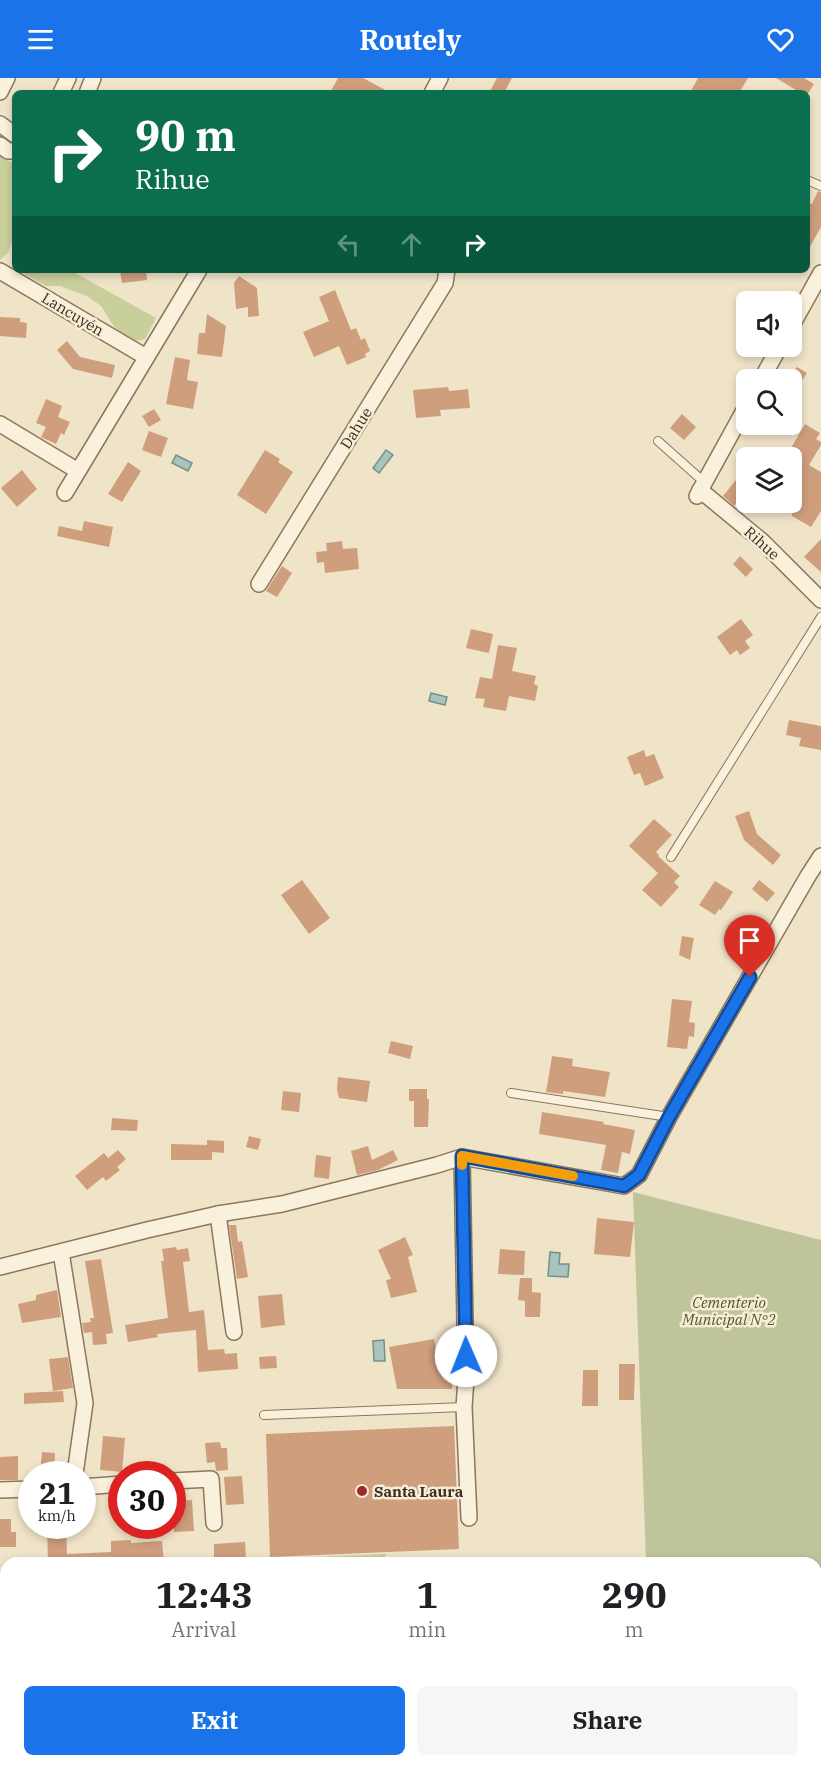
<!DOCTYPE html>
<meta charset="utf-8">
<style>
:root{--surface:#fff;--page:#f6f6f6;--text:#202124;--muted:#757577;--accent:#1a73e8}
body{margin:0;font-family:"IBM Plex Serif",serif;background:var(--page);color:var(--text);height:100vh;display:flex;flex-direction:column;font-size:22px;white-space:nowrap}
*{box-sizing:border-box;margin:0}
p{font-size:20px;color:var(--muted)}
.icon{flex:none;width:33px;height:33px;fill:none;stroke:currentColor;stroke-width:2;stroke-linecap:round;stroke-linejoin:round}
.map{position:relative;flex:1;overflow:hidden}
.panel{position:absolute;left:0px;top:1479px;width:822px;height:210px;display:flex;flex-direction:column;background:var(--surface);border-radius:18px 18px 0 0;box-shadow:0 3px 9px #0003}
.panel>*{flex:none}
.guide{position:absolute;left:12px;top:12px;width:798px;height:183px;border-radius:9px;box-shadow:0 3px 9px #0003;background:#0b6e4f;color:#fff;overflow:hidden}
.controls{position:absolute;left:736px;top:213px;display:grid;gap:12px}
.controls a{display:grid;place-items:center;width:66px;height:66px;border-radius:9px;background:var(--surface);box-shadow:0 3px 9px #0003;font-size:30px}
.speed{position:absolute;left:18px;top:1383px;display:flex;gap:12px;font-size:30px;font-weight:700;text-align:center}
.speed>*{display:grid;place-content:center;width:78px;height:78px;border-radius:50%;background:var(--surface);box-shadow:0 3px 9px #0003;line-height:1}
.speed small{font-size:15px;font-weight:400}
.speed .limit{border:9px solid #d22;background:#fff;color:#111}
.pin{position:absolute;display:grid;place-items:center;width:51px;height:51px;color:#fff;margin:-62px -26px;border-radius:50% 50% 50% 0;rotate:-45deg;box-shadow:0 0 6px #0007}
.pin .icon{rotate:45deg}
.me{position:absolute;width:66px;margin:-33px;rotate:359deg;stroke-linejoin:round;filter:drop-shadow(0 0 4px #0008)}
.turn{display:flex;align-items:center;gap:21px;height:126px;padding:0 24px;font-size:27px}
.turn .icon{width:78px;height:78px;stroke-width:2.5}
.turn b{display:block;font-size:42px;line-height:51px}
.lanes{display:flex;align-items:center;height:57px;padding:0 24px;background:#0003;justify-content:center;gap:30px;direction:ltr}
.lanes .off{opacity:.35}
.eta{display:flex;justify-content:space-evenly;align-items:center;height:102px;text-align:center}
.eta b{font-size:36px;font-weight:800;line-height:42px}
.button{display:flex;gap:12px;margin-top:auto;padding:12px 24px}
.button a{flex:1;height:69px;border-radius:9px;background:var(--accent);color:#fff;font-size:24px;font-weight:800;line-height:69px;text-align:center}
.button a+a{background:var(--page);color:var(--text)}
header{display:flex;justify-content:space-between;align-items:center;height:78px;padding:0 24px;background:var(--accent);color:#fff;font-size:27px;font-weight:800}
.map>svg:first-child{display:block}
.green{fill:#c9cf9b}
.cemetery{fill:#bfc49a}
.water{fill:#a9c4bc;stroke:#6f938a;stroke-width:1.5}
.building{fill:#cf9f7d}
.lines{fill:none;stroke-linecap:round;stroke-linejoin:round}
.lane-casing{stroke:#8d765c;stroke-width:10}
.street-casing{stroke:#8d765c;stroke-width:18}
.lane{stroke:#faf1dc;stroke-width:8}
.street{stroke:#faf1dc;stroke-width:15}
.route-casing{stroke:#114b97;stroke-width:15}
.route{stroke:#1a73e8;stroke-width:10}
.slow{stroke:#f59e0b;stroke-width:10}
.poi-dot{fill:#9e2a2b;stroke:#f7eed8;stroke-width:2}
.labels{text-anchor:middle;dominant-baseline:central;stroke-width:5;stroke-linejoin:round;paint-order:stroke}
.street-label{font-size:15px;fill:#3d2e20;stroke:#f7eed8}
.park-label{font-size:15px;font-style:italic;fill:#4d5a26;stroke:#f7eed8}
.poi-label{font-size:15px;font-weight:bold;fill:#3d2e20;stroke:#f7eed8;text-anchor:start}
</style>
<header><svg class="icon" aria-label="menu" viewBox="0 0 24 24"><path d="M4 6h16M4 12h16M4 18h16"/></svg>Routely<svg class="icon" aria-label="heart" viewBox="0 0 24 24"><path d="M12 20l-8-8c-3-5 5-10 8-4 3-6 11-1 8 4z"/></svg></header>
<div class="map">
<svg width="821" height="1689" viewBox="0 0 821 1689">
<rect width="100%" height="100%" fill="#f0e4c8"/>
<g class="green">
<polygon points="0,78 15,87 15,156 8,175 0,182"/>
<polygon points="24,192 70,192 156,240 145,261 136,263 115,250 101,228 87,218 60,208 46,208 23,195"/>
<polygon points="386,1476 384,1485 184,1485"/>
<polygon points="61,1683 354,1683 353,1689 61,1689"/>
</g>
<polygon class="cemetery" points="633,1114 821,1162 821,1689 653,1689 653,1683 816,1683 816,1485 646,1485"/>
<g class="water">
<polygon points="386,372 393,377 379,395 373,390"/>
<polygon points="176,377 192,385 188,393 172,385"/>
<polygon points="431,615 447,619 445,627 429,623"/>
<polygon points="550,1174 560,1175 559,1186 569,1186 568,1199 548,1198"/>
<polygon points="384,1262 385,1283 374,1283 373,1263"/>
</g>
<g class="building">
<polygon points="338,0 363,0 391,15 330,15"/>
<polygon points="497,0 512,0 504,15 489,15"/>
<polygon points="698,0 748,0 739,15 690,15"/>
<polygon points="776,0 804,0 814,6 807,17 807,15 801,15"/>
<polygon points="818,113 821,114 821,149 807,174 807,124 812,126"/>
<polygon points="120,192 146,192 147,202 122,205"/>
<polygon points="239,198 257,210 259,238 248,239 248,229 236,231 234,205"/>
<polygon points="335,212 351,252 356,250 361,262 365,260 370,273 365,276 366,279 347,287 339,268 314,279 303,254 329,243 319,219"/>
<polygon points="207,236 226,248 222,279 197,276 199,255 205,255"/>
<polygon points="0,239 20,240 20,244 27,245 26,260 0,258"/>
<polygon points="67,263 80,279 115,287 112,300 73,291 57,272"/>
<polygon points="175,279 190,282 187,302 198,304 193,331 166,326"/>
<polygon points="797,289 807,295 799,307 789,300"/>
<polygon points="448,309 449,313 468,311 470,330 440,332 441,338 416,340 413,312"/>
<polygon points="46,321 62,328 58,339 70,344 64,357 61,355 56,366 41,359 46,349 36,345"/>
<polygon points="154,331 161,342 149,349 142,338"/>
<polygon points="682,336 696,349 684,362 670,350"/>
<polygon points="805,346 820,355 816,361 821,364 821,367 809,387 821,394 821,433 811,449 792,438 792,380 785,380"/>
<polygon points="149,353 168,360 161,379 142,372"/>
<polygon points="265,372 280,381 278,384 293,394 266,436 237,417"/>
<polygon points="128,384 141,393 122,424 108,416"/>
<polygon points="747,388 747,417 742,423 740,421 734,428 723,418"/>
<polygon points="22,392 37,411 17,429 1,410"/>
<polygon points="84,443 113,449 109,469 57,458 59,448 82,453"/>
<polygon points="821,461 821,494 804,479"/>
<polygon points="342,463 343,471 357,470 359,491 325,495 324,484 317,485 316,474 327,473 326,465"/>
<polygon points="740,478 753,491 746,499 733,486"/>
<polygon points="282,488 292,495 277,519 266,513"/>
<polygon points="741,541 753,557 745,563 750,570 740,577 737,572 730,577 717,559"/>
<polygon points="471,551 493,556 489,575 466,570"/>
<polygon points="498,567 517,570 512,593 536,598 534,606 538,608 535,623 509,618 506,633 483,629 485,621 475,620 480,599 492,601"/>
<polygon points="789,642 821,648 821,672 799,668 801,660 786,657"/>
<polygon points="644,672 646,679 654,676 664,700 645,708 640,695 634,697 627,679"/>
<polygon points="749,733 757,756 781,777 773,787 744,762 735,738"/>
<polygon points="654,741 672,757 656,774 659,777 658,778 680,798 674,804 679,809 661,829 642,812 658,795 629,768"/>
<polygon points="302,802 330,840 309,856 281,817"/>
<polygon points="759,802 775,815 767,824 752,811"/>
<polygon points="715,803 733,814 721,832 719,831 715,837 699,827"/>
<polygon points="682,858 694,860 690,882 679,877"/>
<polygon points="672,921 692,923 689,944 695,945 694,959 689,958 687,971 667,969"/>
<polygon points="391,963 413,968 410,981 388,975"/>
<polygon points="552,978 573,981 572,988 610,994 605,1019 563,1013 563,1016 546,1014"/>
<polygon points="338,999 370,1003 367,1024 339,1020 337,1012"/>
<polygon points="409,1011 427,1011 427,1021 429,1021 428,1049 414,1049 414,1023 409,1023"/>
<polygon points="283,1013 301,1015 299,1034 281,1032"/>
<polygon points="542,1034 604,1044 603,1046 635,1052 630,1076 622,1074 618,1095 601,1092 606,1067 539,1056"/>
<polygon points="112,1040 138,1042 137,1053 111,1052"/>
<polygon points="249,1058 261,1061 258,1072 246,1069"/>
<polygon points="207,1062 224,1063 224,1075 212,1074 212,1082 171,1082 171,1066 207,1067"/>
<polygon points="368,1068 372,1082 393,1072 398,1082 378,1092 357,1097 351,1073"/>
<polygon points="118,1072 126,1081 117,1089 120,1092 106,1103 103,1099 87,1112 75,1098 104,1075 108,1080"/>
<polygon points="316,1077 331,1079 329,1101 314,1099"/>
<polygon points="597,1140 634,1144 630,1179 594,1176"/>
<polygon points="229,1147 236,1147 238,1164 242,1163 248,1199 237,1201"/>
<polygon points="405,1159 413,1177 408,1179 417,1214 391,1220 386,1202 391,1201 378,1172"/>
<polygon points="176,1169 177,1172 188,1170 190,1183 183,1184 189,1234 204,1232 208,1272 224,1271 225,1276 237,1275 238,1291 198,1294 196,1252 157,1256 158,1259 128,1264 125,1247 168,1240 161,1183 164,1183 162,1171"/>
<polygon points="500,1171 525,1173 524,1197 498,1196"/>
<polygon points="101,1181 113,1255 106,1256 107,1266 93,1267 92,1254 84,1255 82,1245 91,1244 90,1240 94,1240 85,1183"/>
<polygon points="520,1200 532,1200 532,1214 541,1215 540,1239 525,1239 525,1223 518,1222"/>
<polygon points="57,1212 61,1239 22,1245 18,1226 36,1222 36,1217"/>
<polygon points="282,1216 285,1247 261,1250 258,1218"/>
<polygon points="434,1261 439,1292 452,1293 452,1311 397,1311 389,1269"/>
<polygon points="276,1278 277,1290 260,1291 259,1279"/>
<polygon points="68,1279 73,1310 53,1313 49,1281"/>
<polygon points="619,1286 635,1286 634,1322 619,1322"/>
<polygon points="583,1292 598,1292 598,1328 582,1328"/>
<polygon points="63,1313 64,1324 24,1326 24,1315"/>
<polygon points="454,1348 459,1471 270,1479 266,1356"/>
<polygon points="103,1358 125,1360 122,1394 100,1392"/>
<polygon points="220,1364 221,1370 227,1370 228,1392 216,1393 215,1384 207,1385 205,1365"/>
<polygon points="42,1374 55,1375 54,1396 40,1396"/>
<polygon points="18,1378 18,1402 0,1402 0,1379"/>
<polygon points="242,1398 244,1426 226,1427 224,1399"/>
<polygon points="192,1422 194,1453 174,1454 172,1423"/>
<polygon points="0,1441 11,1441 11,1454 16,1454 16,1469 0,1469"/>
<polygon points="47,1448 66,1448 67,1476 111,1474 111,1463 131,1462 131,1465 162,1463 164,1484 48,1485"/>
<polygon points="245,1464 246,1481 214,1482 214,1466"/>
</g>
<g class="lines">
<defs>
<g id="lane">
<polyline points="807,102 821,108"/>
<polyline points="658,363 704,404"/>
<polyline points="671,779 821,539"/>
<polyline points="511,1015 669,1039"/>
<polyline points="264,1337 464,1329"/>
<polyline points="73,1683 74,1689"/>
</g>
<g id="street">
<polyline points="0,14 7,0"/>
<polyline points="61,15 68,0"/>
<polyline points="87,15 93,0"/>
<polyline points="432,15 440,0"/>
<polyline points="0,46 15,57"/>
<polyline points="0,67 8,73 15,73"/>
<polyline points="0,193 146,279"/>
<polyline points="792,247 821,195"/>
<polyline points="761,302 780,268"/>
<polyline points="0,346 78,393"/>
<polyline points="700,412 763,464 821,522"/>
<polyline points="65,415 199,192"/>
<polyline points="697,418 747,327"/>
<polyline points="259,506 445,205 447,192"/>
<polyline points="462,1079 466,1300 464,1329 469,1440"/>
<polyline points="218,1136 234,1254"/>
<polyline points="61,1174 85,1325 75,1396"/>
<polyline points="0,1189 147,1152 218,1136 282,1126 437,1087 462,1079 624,1108 639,1097 669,1039 808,798 821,778"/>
<polyline points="172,1403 211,1401 214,1445"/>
<polyline points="82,1409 122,1406"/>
<polyline points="0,1412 32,1411"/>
<polyline points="485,1683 485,1689"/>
</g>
</defs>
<use href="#lane" class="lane-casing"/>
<use href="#street" class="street-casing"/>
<use href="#lane" class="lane"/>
<use href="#street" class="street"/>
</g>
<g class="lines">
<defs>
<polyline id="route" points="466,1278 462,1078 624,1108 639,1097 669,1039 750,899"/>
</defs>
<use href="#route" class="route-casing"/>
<use href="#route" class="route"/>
<polyline class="slow" points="462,1087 462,1078 573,1098"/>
</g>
<circle class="poi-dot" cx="362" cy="1413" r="6"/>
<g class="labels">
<g class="street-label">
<text transform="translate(73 236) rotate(31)">Lancuyén</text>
<text transform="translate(356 350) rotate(-58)">Dahue</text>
<text transform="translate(762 465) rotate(42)">Rihue</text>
</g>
<g class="park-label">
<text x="729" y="1224">Cementerio<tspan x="729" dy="17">Municipal N°2</tspan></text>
</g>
<g class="poi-label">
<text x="374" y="1413">Santa Laura</text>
</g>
</g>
</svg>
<div class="controls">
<a><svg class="icon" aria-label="sound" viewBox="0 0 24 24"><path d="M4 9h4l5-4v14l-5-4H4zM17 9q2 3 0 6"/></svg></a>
<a><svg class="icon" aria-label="search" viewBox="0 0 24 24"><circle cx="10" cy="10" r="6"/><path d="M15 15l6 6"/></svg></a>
<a><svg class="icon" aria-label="layers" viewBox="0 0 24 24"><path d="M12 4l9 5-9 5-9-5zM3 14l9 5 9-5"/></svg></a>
</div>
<div class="speed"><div>21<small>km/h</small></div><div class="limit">30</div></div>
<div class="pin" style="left:750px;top:899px;background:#d93025"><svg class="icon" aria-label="arrive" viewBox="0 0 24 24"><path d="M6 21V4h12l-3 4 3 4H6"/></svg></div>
<svg class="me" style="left:466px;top:1278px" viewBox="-20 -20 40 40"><circle r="19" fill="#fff"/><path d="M0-13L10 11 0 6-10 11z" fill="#1a73e8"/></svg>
<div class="guide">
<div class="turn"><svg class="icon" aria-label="right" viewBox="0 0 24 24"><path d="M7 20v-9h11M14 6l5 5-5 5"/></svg><div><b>90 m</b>Rihue</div></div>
<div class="lanes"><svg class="icon off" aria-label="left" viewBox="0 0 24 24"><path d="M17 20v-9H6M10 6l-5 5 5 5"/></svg><svg class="icon off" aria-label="ahead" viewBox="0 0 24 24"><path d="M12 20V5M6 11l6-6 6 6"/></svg><svg class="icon" aria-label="right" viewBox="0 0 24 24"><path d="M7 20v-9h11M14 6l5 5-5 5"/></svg></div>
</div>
<section class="panel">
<div class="eta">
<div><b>12:43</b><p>Arrival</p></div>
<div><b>1</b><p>min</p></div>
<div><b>290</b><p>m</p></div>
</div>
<div class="button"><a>Exit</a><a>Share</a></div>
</section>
</div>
